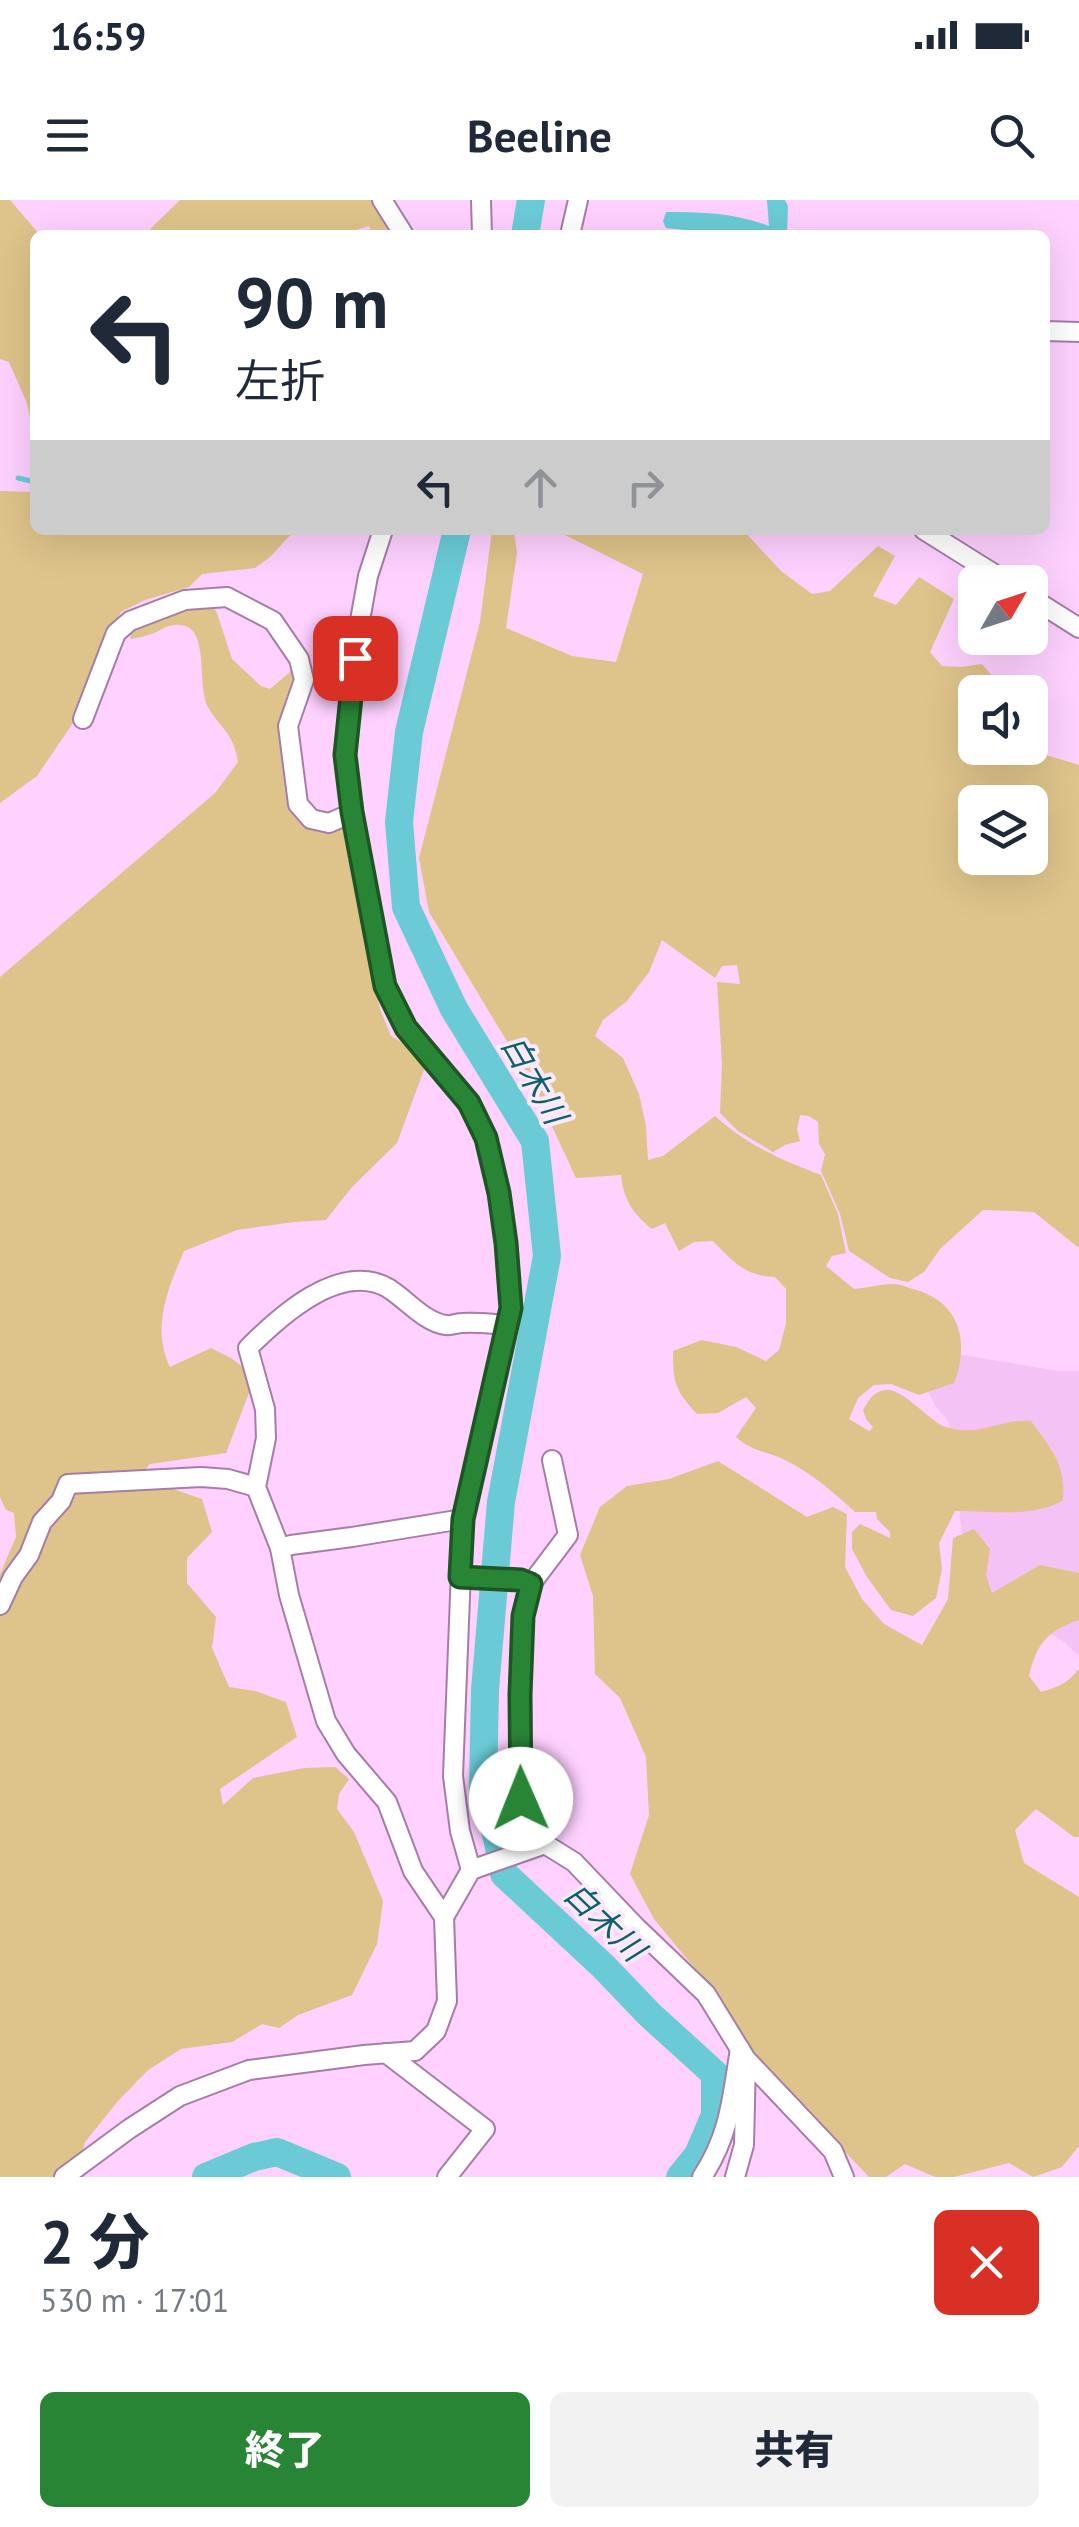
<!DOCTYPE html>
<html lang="ja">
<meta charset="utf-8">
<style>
:root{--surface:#fff;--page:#f2f2f3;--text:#1f2937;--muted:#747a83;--accent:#298536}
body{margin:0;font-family:"PT Sans","Noto Sans JP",sans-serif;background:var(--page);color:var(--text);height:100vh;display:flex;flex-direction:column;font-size:38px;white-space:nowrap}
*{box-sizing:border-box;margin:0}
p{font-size:32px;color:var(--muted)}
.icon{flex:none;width:55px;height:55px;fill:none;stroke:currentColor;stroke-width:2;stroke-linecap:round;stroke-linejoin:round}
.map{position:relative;height:1977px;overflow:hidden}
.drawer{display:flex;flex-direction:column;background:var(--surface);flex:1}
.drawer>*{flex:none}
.hud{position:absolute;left:30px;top:30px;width:1020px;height:305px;border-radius:15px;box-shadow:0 10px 40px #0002;background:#fff;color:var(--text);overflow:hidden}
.needle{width:65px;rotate:51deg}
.controls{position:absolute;left:958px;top:365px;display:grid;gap:20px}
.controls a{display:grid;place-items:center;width:90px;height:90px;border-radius:15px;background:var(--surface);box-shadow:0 10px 40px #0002;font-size:50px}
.pin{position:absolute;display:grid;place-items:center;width:85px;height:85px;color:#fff;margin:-42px;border-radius:20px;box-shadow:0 5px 15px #0006}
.me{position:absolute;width:110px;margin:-55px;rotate:359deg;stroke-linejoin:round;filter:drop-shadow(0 0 8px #0008)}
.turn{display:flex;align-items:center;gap:35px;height:210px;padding:0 40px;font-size:45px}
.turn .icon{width:130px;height:130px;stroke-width:2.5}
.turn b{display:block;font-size:70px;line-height:85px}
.lanes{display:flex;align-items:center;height:95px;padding:0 40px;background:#0003;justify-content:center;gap:50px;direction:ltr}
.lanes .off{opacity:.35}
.round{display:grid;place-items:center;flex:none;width:105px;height:105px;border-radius:15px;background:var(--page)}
.overview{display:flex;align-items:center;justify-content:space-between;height:170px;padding:0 40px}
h1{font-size:60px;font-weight:800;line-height:75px}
.action{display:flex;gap:20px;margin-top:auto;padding:20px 40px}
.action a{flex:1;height:115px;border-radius:15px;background:var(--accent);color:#fff;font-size:40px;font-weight:800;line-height:115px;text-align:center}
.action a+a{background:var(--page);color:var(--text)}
.status{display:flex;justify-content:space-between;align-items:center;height:70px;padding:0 50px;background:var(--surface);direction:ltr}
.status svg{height:28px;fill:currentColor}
header{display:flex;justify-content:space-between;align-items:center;height:130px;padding:0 40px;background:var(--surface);font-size:45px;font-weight:800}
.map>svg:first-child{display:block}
.built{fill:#f4c2f5}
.green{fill:#dec38a;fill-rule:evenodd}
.water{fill:#6acbd7}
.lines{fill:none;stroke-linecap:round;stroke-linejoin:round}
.stream{stroke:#6acbd7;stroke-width:5}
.river{stroke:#6acbd7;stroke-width:28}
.street-casing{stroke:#a67da7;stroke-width:22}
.street{stroke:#fff;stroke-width:18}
.route-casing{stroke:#1b5623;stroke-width:25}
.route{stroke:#298536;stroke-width:18}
.labels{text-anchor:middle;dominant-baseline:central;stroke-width:8;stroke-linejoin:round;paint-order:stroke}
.water-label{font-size:32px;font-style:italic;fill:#0c6069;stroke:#fbe9fb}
</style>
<div class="status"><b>16:59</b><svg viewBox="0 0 49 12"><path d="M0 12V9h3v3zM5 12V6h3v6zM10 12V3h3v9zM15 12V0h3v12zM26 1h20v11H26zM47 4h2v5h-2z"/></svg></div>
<header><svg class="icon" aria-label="menu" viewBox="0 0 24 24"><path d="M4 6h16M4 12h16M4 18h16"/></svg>Beeline<svg class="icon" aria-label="search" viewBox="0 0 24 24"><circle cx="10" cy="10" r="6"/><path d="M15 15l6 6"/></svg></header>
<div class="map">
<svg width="1079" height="1977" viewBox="0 0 1079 1977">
<rect width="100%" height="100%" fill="#fed1ff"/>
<polygon class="built" points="904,1145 1058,1171 1079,1171 1079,1456 1063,1441 1011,1412 949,1385 962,1334 949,1222 936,1207"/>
<g class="green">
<polygon points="0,0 10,0 40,35 35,35 35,242 27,203 9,162 0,159"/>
<polygon points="180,0 373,0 390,35 373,35 369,26 339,35 144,35"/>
<polygon points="0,291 35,292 35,330 295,330 270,357 255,368 202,374 189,387 145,400 121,412 77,517 37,576 0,603"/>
<path d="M 492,330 L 514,330 L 517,353 L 506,428 L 572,456 L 616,462 L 643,374 L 555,330 L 743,330 L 781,371 L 812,394 L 830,391 L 878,346 L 895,356 L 873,396 L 896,405 L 919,377 L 954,399 L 930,452 L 942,466 L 961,467 L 982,464 L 995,479 L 1018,480 L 1044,494 L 1030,521 L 1030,492 L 975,492 L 975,548 L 1030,548 L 1030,539 L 1046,555 L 1079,565 L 1079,1048 L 1034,1012 L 983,1010 L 940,1049 L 924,1072 L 908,1082 L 890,1078 L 849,1051 L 840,1014 L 821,971 L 825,954 L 819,944 L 818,922 L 809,916 L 800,915 L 797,929 L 800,941 L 785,945 L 773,952 L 738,931 L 720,913 L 722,863 L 717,782 L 740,784 L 737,765 L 722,766 L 715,778 L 662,740 L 649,772 L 627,801 L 603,820 L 595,836 L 623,858 L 639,894 L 646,926 L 648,960 L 663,956 L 715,916 C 748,946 780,959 821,975 L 838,1014 L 846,1053 L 832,1056 L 826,1066 L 854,1089 C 867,1088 880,1084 893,1084 C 900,1084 909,1088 916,1090 C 960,1102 970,1143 954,1183 L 919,1195 L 891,1184 L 874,1185 L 858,1198 L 849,1219 L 869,1231 L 873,1227 L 866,1219 L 863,1210 C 869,1200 873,1191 886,1190 C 905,1189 928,1221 946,1227 C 980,1238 1000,1218 1031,1221 C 1051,1249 1066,1264 1063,1300 C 1031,1319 990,1310 955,1311 L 939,1343 L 942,1369 L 936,1398 L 913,1416 L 891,1410 L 867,1377 L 852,1349 L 852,1332 L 860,1324 L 890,1338 L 890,1332 L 877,1319 L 876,1312 L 855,1312 C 834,1293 812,1273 785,1260 C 766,1251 753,1252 736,1237 L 756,1208 L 746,1197 L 718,1213 L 697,1214 C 675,1190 673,1183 673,1151 L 702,1140 L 736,1147 L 766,1161 L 779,1150 L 786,1123 L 786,1089 L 775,1077 C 744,1076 734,1062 713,1041 L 694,1042 L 679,1051 L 665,1023 L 652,1029 C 633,1014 623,999 621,975 L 576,978 L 532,883 L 429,712 L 419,658 L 480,422 ZM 975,602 L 1030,602 L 1030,658 L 975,658 Z"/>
<path d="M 204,392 L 217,413 L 232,459 L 261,486 L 270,489 L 296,467 L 300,483 L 286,514 L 296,608 L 342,625 L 380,809 L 391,836 L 408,846 L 425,867 L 397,943 L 352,987 L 326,1020 L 294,1022 L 237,1030 L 184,1051 C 168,1088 151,1128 170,1167 L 211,1148 L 231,1158 L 253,1175 L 252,1185 L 226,1253 L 150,1264 L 140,1276 L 65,1281 L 0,1396 L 0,1374 L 16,1337 L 14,1313 L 6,1310 L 0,1297 L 0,777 L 215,593 L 238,562 C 233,531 221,530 208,507 C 195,483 214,415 169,426 C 164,427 159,431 154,433 C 147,436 139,437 131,439 L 129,425 Z"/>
<path d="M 718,1261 L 807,1317 L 833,1307 L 847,1314 L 845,1367 L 862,1399 L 884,1424 L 922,1445 L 948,1399 L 953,1338 L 974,1329 L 990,1349 L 986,1376 L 992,1393 L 1040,1365 L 1079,1373 L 1079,1420 C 1047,1431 1037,1443 1029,1476 L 1041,1492 C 1058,1487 1069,1483 1079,1468 L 1079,1637 L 1074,1637 L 1036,1609 L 1015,1630 L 1024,1663 L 1079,1697 L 1079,1946 L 1062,1967 L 1033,1977 L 1009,1963 L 954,1977 L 935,1977 L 905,1964 L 886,1977 L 869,1977 L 752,1854 L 706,1782 L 654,1719 L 630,1674 L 649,1615 L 646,1557 L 620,1498 L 595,1474 L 593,1396 L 580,1355 L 600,1307 L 627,1286 L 669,1279 Z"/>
<polygon points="70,1287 173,1289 202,1299 212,1332 187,1358 187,1383 216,1417 212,1448 229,1487 255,1491 286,1502 297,1537 220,1589 223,1605 253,1578 304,1568 335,1567 349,1579 339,1594 337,1609 354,1632 383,1701 377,1744 352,1795 298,1815 279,1828 262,1824 232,1842 181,1849 148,1870 118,1901 85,1942 76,1977 0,1977 0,1410"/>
</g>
<path class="water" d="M 767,0 L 785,0 L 788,6 L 787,35 L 732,35 L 666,28 L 663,21 L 666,12 C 702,12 735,13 769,26 Z"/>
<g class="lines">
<polyline class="stream" points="18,278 35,282"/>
<g class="river">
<polyline points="525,35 531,0"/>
<polyline points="457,330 409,532 399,622 406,707 454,809 535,941 547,1056 501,1302 485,1490 483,1588 498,1642 504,1674 604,1767 649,1814 715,1874 715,1915 698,1955 680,1977"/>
<polyline points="206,1977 254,1957 277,1952 337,1977"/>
</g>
<defs>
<g id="street">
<polyline points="382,0 404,35"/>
<polyline points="481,0 482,35"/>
<polyline points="570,35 578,0"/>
<polyline points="1045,131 1079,132"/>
<polyline points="383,330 368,376 359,426 345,555 352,613 385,785 406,828 469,903 486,939 499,993 506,1043 511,1108 463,1319 453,1576 460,1631 471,1670"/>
<polyline points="924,330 1007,382"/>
<polyline points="1030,397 1079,428"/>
<polyline points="83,519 116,433 130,421 185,400 227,397 273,421 299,459 304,480 288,526 298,604 311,619 329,623 352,613"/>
<polyline points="552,1260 568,1335 531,1384 523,1416 520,1495 521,1599 545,1644 574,1662 636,1727 706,1794 746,1859 833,1951 844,1977"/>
<polyline points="280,1348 291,1345 352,1337 463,1319"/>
<polyline points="460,1377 521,1380 531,1384"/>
<polyline points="0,1405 13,1377 29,1355 42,1322 61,1301 68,1284 201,1277 228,1279 256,1287"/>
<polyline points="444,1717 471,1670 545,1644"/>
<polyline points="386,1853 485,1929 447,1977"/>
<path d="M 64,1977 L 129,1929 L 180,1896 L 249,1870 L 364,1855 L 415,1851 L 436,1831 L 447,1801 L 444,1717 L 413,1671 L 387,1602 L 346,1554 L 326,1521 L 289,1395 L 280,1348 L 256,1287 L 266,1238 L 265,1209 L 248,1148 C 280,1116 340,1061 388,1088 C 406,1099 424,1122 446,1125 C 451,1126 457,1123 462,1123 C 477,1122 493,1124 508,1125"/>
<path d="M 702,1977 C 730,1935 732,1897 740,1849"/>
<polyline points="735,1977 744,1945 746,1860"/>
</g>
</defs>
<use href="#street" class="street-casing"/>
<use href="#street" class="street"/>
</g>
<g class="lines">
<defs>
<polyline id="route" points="355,458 345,555 352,612 385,786 406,828 469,903 486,938 499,993 506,1043 511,1108 463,1319 460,1377 521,1380 531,1384 523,1416 520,1495 521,1599"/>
</defs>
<use href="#route" class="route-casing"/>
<use href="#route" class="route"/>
</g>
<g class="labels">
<g class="water-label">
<text transform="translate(535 879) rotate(60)">白木川</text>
<text transform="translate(605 1721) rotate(44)">白木川</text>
</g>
</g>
</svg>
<div class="controls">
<a><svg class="needle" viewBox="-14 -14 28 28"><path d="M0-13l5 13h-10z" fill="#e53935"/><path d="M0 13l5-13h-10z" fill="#747a83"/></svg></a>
<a><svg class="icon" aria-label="sound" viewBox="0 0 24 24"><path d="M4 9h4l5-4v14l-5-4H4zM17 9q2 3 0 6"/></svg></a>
<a><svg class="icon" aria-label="layers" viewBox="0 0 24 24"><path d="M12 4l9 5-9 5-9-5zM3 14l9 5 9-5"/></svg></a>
</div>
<div class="pin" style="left:355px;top:458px;background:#d93025"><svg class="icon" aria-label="arrive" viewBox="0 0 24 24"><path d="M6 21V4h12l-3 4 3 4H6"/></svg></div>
<svg class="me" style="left:521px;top:1599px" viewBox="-20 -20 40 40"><circle r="19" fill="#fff"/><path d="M0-13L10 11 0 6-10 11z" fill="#298536"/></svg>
<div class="hud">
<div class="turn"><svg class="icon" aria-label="left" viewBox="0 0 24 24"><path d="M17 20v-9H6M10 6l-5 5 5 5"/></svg><div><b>90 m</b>左折</div></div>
<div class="lanes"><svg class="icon" aria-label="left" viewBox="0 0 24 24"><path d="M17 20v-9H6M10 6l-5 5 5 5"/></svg><svg class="icon off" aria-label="ahead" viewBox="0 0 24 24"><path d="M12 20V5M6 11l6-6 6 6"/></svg><svg class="icon off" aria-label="right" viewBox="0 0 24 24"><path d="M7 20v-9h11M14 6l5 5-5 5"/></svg></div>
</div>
</div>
<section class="drawer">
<div class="overview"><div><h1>2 分</h1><p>530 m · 17:01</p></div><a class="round" style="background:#d93025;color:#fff"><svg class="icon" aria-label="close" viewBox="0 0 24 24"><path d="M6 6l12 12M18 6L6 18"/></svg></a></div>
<div class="action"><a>終了</a><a>共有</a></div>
</section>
